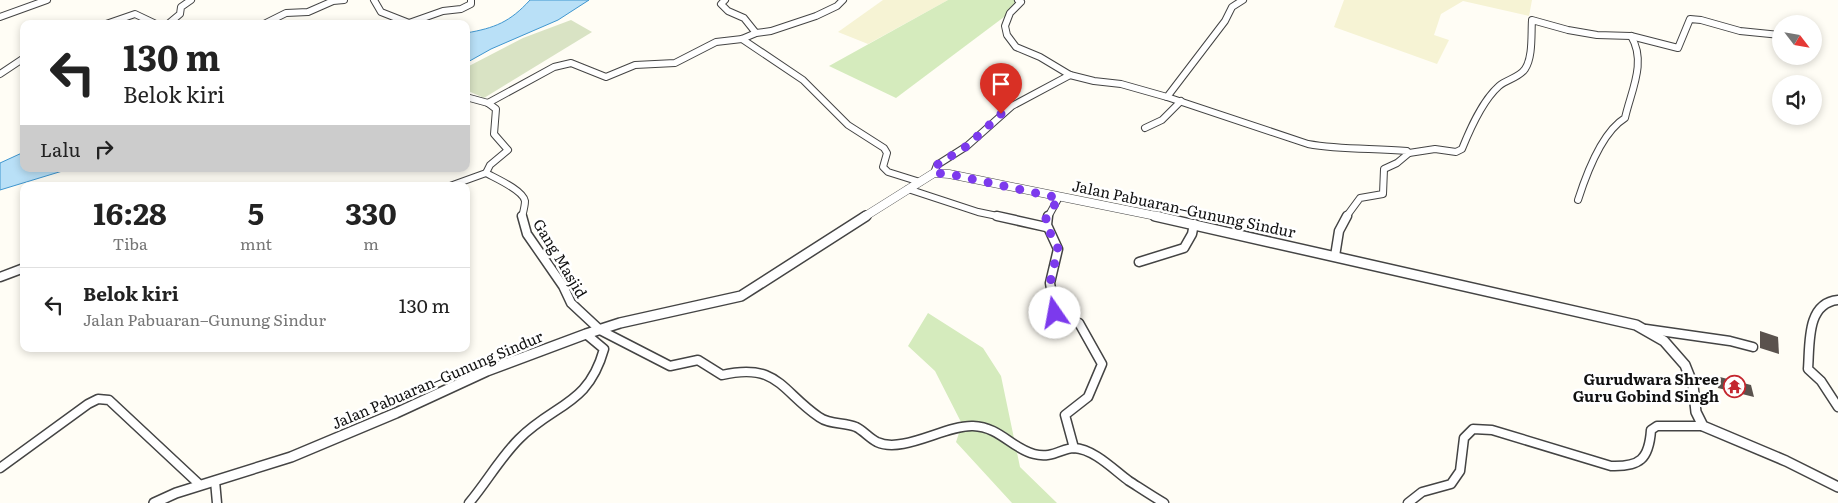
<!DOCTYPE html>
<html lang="id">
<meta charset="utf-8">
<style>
:root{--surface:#fff;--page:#f6f6f6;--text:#222;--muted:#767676;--line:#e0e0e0}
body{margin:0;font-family:Literata,serif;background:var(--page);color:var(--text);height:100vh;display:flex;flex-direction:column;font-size:19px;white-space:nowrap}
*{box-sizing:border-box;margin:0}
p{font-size:16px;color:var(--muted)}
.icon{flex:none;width:28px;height:28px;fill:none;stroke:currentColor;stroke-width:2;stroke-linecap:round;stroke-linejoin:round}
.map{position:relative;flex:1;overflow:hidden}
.sheet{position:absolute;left:20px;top:182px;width:450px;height:170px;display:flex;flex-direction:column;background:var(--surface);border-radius:10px;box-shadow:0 2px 8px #0003}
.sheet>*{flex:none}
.hud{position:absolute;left:20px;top:20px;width:450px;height:152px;border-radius:10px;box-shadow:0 2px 8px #0003;background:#fff;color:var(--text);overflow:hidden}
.needle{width:32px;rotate:121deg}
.tools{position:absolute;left:1772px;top:15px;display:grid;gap:10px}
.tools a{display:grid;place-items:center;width:50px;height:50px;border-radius:50%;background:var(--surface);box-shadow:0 2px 8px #0003;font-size:25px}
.pin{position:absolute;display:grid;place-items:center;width:42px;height:42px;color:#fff;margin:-51px -21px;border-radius:50% 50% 50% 0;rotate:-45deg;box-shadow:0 0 5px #0007}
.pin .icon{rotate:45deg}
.me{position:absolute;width:55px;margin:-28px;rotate:348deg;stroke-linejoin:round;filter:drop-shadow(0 0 4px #0008)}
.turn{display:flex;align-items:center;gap:18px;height:105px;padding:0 20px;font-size:22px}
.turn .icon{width:65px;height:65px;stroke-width:2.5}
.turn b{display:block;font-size:35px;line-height:42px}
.then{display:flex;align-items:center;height:48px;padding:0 20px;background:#0003;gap:10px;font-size:19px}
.eta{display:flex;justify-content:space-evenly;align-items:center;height:85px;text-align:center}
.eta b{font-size:30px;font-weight:700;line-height:35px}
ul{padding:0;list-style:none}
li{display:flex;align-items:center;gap:15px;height:75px;padding:0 20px;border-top:1px solid var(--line)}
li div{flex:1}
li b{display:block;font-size:19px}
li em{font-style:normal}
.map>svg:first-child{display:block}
.farmland{fill:#f6f3d4}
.green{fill:#d5ebbd}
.cemetery{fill:#d9e3c4}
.water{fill:#b9e0f7;stroke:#3f96cf}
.building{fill:#5a524d}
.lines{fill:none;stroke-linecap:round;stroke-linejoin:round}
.minor-far1-casing{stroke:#444;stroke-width:8}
.minor-casing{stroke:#444;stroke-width:11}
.tertiary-far1-casing{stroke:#444;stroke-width:9}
.tertiary-casing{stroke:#444;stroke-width:12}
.minor-far1{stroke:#fff;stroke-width:6}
.minor{stroke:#fff;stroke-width:8}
.tertiary-far1{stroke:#fff;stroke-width:8}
.tertiary{stroke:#fff;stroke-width:9}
.route{stroke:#7c3aed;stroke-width:9;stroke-dasharray:0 16.2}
.labels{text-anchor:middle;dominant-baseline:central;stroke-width:5;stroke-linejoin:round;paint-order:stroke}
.street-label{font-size:15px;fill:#111;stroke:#fff}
.poi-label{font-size:15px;font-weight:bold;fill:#111;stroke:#fff;text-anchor:end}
</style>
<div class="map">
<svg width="1838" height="503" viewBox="0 0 1838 503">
<rect width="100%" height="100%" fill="#fffdf5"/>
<g class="farmland">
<polygon points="883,0 948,0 868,44 838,32"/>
<polygon points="1344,0 1532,0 1529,16 1463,1 1441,14 1434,35 1449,40 1437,64 1334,27"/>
</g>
<g class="green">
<polygon points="948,0 1020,0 1024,2 896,98 829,66"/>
<polygon points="928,313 983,348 1001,376 1020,467 1057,503 1012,503 956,442 962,424 935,371 908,346"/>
</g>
<polygon class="cemetery" points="571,20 592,32 484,98 466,90 466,68 469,66 523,38"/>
<g class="water">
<path d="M 530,0 L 589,0 L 558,20 L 491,49 L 466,63 L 466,33 C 495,28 510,22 530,0 Z"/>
<polygon points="24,152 24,169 69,169 0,190 0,163"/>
</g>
<g class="building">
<polygon points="1760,331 1778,337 1779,354 1760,348"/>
<polygon points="1716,376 1751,385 1754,397 1718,388"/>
</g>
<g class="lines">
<defs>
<g id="minor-far1">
<polyline points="374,0 381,12 409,23 407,24"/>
<polyline points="725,0 721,4 728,11 744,18 756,33"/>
<polyline points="1018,0 1021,2 1010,13 1005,26 1007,35 1016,47 1040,57 1070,75 1094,81 1121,84 1167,97 1225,21 1232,7 1243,0"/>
<polyline points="0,17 47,0"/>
<polyline points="409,23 443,11 461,9 471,4 471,0"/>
<polyline points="106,24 135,14 156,24"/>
<polyline points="168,24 180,14 181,7 191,0"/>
<polyline points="264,24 286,13 308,12 333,1 344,0"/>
<polyline points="742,39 803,80 848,125 884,148 887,153 883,167 888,172 920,182"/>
<polyline points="0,74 24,58"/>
<path d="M 466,97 L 488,103 L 496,109 L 494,134 L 508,150 L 490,165 L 486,173 C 495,178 523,190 525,201 C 525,206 523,213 522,217"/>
<path d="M 1167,97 L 1308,144 C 1341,150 1374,148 1407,151 L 1409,153 L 1397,163 L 1384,169 L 1383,194 L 1360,198 L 1346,217"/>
<polyline points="488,103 554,67 571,63 606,77 635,65 675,63 716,42 742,39 756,33 771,31 816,16 837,6 843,0"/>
<polyline points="1145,128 1162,120 1181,101"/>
<path d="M 1409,153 L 1435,149 L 1456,152 L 1462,149 C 1470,129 1482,101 1499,86 C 1507,79 1519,78 1525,69 C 1533,57 1531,35 1532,20 L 1568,30 L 1597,35 L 1631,36 L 1678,48 L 1690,19 L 1701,20 L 1740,31 L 1781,35"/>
<polyline points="934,173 937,165 967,146 1012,106 1070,75"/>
<polyline points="450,186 486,173"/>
<polyline points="908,189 978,212 1002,217"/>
<path d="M 1578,200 C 1586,175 1602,132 1625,118 C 1631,91 1647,62 1631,36"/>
<polyline points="1048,217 1059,197"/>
</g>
<g id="minor">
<path d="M 522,216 L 527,234 L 563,286 L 571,303 L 600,330 L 670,366 L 698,360 L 722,375 C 778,362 781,391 819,417 C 830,425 844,422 856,427 C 864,431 869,438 877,442 C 903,454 945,425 973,426 C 1000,427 1011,448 1034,454 C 1052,459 1062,448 1074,448 C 1094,449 1114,470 1129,481 C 1140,488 1152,496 1164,503"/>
<polyline points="997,216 1046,227"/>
<polyline points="1048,216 1047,225 1058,249 1050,283 1055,313 1079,323 1102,364 1088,397 1065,415 1074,448"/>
<polyline points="1335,256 1339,231 1347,216"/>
<polyline points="1139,262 1184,248 1192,234 1194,224"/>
<polyline points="0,277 24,268"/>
<path d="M 1838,300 C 1806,303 1810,344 1808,369 L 1821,381 L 1838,407"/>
<polyline points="1646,329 1730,341 1753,347"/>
<polyline points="0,468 88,404 98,399 109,400 200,485"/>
<polyline points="215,481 217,503"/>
<path d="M 469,503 C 486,483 500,458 519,439 C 555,403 588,406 604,349 L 586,334"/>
<path d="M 1408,503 L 1422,492 L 1451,484 L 1460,471 L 1464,438 L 1473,429 L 1492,430 L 1611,466 C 1640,467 1649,459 1651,430 L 1657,426 L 1703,426"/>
</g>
<polyline id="tertiary-far1" points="864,217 934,173 949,174 1161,217"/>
<g id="tertiary">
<polyline points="1155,216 1636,325 1664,341 1685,365 1693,385 1696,412 1703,426 1786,461 1838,487"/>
<polyline points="154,503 176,493 291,457 396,413 487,371 586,334 620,323 741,296 866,216"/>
</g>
</defs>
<use href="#minor-far1" class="minor-far1-casing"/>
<use href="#minor" class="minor-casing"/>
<use href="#tertiary-far1" class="tertiary-far1-casing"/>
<use href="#tertiary" class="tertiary-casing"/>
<use href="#minor-far1" class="minor-far1"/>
<use href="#minor" class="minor"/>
<use href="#tertiary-far1" class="tertiary-far1"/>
<use href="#tertiary" class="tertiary"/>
</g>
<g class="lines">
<polyline class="route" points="1001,114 967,146 937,165 934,173 949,174 1059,198 1046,218 1046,227 1055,240 1058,249 1050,283 1055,305 1055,313"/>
</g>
<defs>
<symbol id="temple-ring" viewBox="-11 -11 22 22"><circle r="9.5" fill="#fff" stroke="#c4262e" stroke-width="1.5"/><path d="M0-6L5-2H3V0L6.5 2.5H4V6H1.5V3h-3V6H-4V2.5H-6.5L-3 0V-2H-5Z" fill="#c4262e"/></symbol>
</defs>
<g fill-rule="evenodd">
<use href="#temple-ring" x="1722" y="374" width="25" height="25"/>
</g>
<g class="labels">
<g class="street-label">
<text transform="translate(1184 208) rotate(12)">Jalan Pabuaran–Gunung Sindur</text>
<text transform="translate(561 258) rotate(59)">Gang Masjid</text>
<text transform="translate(437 379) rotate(-23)">Jalan Pabuaran–Gunung Sindur</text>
</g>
<g class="poi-label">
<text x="1719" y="378">Gurudwara Shree<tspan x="1719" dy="17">Guru Gobind Singh</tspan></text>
</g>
</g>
</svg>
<div class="tools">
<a><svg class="needle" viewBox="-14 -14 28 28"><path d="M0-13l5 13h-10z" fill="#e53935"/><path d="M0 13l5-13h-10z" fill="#767676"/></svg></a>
<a><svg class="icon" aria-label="sound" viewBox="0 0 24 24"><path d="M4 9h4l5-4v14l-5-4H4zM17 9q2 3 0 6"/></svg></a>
</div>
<div class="pin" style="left:1001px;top:114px;background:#d93025"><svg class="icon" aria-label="arrive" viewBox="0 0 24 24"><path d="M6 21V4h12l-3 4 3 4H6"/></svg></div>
<svg class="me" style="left:1055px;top:313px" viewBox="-20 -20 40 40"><circle r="19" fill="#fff"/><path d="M0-13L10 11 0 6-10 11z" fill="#7c3aed"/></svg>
<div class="hud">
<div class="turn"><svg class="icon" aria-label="left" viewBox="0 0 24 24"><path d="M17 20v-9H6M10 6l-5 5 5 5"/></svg><div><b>130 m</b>Belok kiri</div></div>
<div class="then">Lalu<svg class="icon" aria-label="right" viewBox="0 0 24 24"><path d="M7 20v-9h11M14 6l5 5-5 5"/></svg></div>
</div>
<section class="sheet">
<div class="eta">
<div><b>16:28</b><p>Tiba</p></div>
<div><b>5</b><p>mnt</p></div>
<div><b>330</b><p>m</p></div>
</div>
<ul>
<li><svg class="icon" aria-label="left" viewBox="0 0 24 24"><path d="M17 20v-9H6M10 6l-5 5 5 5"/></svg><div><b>Belok kiri</b><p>Jalan Pabuaran–Gunung Sindur</p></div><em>130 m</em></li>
</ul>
</section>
</div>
